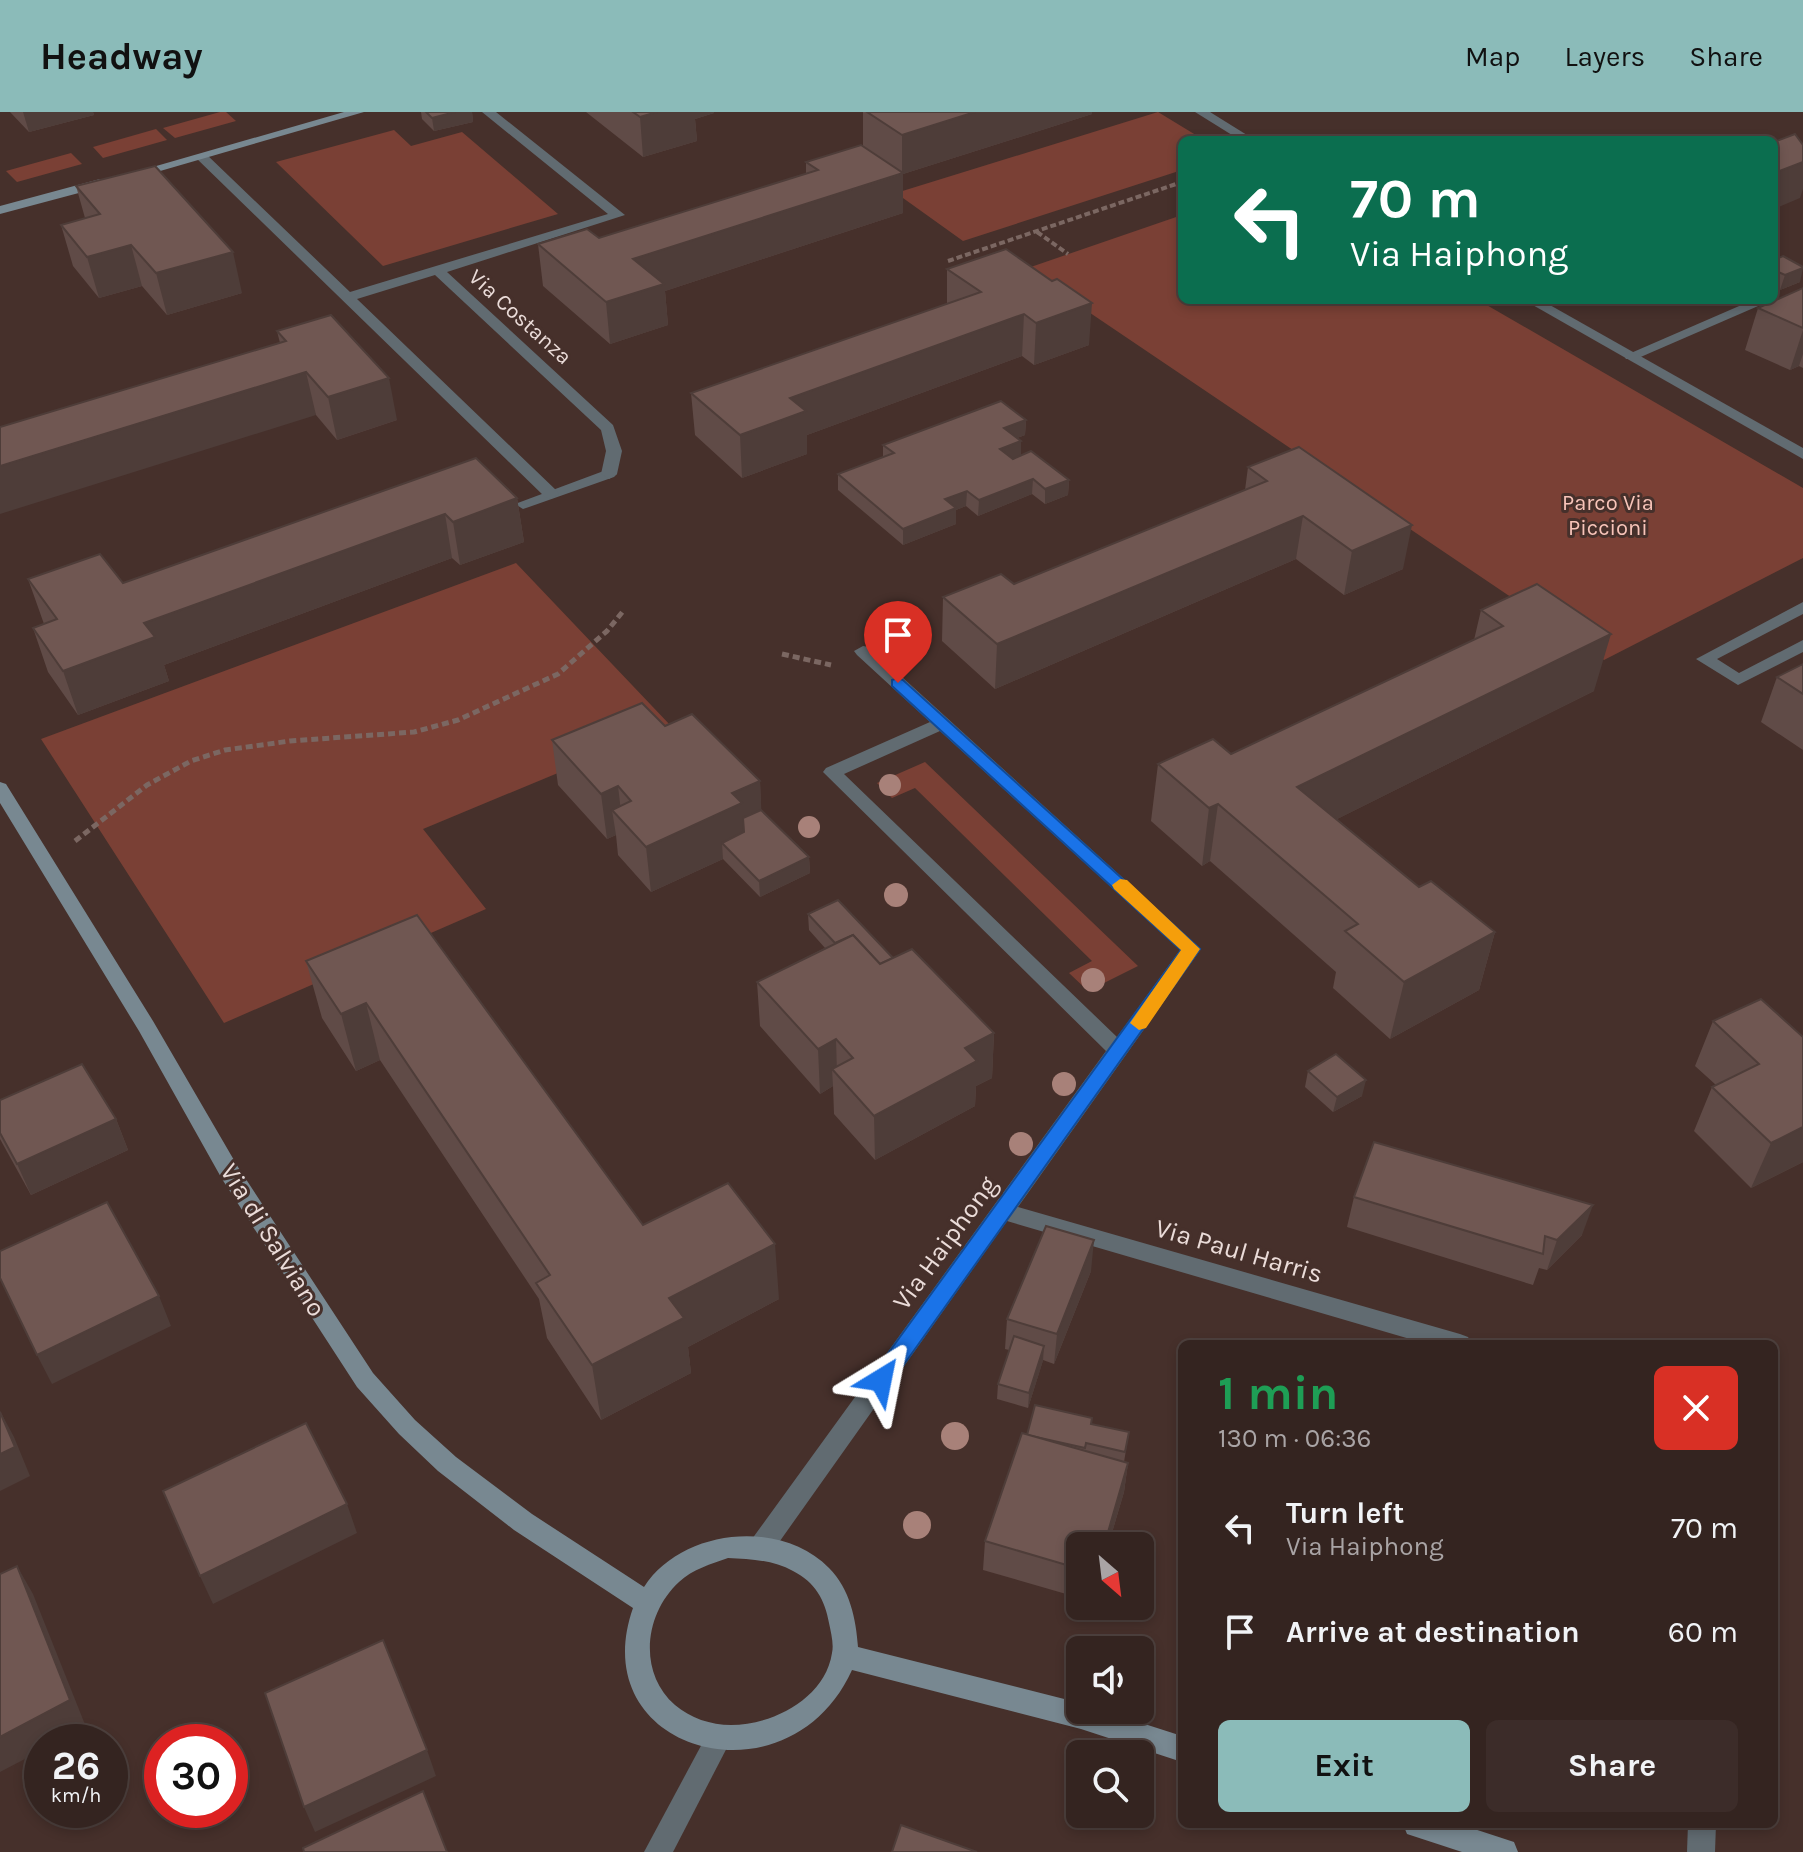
<!DOCTYPE html>
<meta charset="utf-8">
<style>
:root{--surface:#342420;--page:#3c2c29;--text:#f1f3f6;--muted:#a9a4a5;--line:#4e413e;--accent:#8bbbb9}
body{margin:0;font-family:Karla,sans-serif;background:var(--page);color:var(--text);height:100vh;display:flex;flex-direction:column;font-size:30px;white-space:nowrap}
*{box-sizing:border-box;margin:0}
p{font-size:26px;color:var(--muted)}
.icon{flex:none;width:44px;height:44px;fill:none;stroke:currentColor;stroke-width:2;stroke-linecap:round;stroke-linejoin:round}
.map{position:relative;flex:1;overflow:hidden}
.panel{position:absolute;left:1178px;top:1228px;width:600px;height:488px;display:flex;flex-direction:column;background:var(--surface);border-radius:12px;box-shadow:0 4px 12px #0003,0 0 0 2px var(--line)}
.panel>*{flex:none}
.banner{position:absolute;left:1178px;top:24px;width:600px;height:168px;border-radius:12px;box-shadow:0 4px 12px #0003,0 0 0 2px var(--line);background:#0b6e4f;color:#fff;overflow:hidden}
.needle{width:52px;rotate:152deg}
.tools{position:absolute;left:1066px;top:1420px;display:grid;gap:16px}
.tools a{display:grid;place-items:center;width:88px;height:88px;border-radius:12px;background:var(--surface);box-shadow:0 4px 12px #0003,0 0 0 2px var(--line);font-size:40px}
.speed{position:absolute;left:24px;top:1612px;display:flex;gap:16px;font-size:40px;font-weight:700;text-align:center}
.speed>*{display:grid;place-content:center;width:104px;height:104px;border-radius:50%;background:var(--surface);box-shadow:0 4px 12px #0003,0 0 0 2px var(--line);line-height:1}
.speed small{font-size:20px;font-weight:400}
.speed .limit{border:12px solid #d22;background:#fff;color:#111}
.pin{position:absolute;display:grid;place-items:center;width:68px;height:68px;color:#fff;margin:-82px -34px;border-radius:50% 50% 50% 0;rotate:-45deg;box-shadow:0 0 8px #0007}
.pin .icon{rotate:45deg}
.me{position:absolute;width:88px;margin:-44px;rotate:35deg;stroke-linejoin:round;filter:drop-shadow(0 0 6px #0008)}
.turn{display:flex;align-items:center;gap:28px;height:168px;padding:0 40px;font-size:36px}
.turn .icon{width:104px;height:104px;stroke-width:2.5}
.turn b{display:block;font-size:56px;line-height:68px}
.round{display:grid;place-items:center;flex:none;width:84px;height:84px;border-radius:12px;background:var(--page)}
.headline{display:flex;align-items:center;justify-content:space-between;height:136px;padding:0 40px}
h1{font-size:48px;font-weight:700;line-height:60px;color:#1e9e55}
.button{display:flex;gap:16px;margin-top:auto;padding:16px 40px}
.button a{flex:1;height:92px;border-radius:12px;background:var(--accent);color:#111;font-size:32px;font-weight:700;line-height:92px;text-align:center}
.button a+a{background:var(--page);color:var(--text)}
ul{padding:0;list-style:none}
li{display:flex;align-items:center;gap:24px;height:104px;padding:0 40px}
li div{flex:1}
li b{display:block;font-size:30px}
li em{font-style:normal}
header{display:flex;align-items:center;gap:48px;box-sizing:border-box;height:112px;padding:0 40px;background:var(--accent);color:#111}
header strong{font-size:38px}
nav{display:flex;gap:44px;margin-inline-start:auto;font-size:28px}
.map>svg:first-child{display:block}
.green{fill:#7a4035}
.lines{fill:none;stroke-linecap:round;stroke-linejoin:round}
.path-far1{stroke:#7b6762;stroke-width:4;stroke-dasharray:6 3;stroke-linecap:butt}
.path{stroke:#7b6762;stroke-width:5;stroke-dasharray:7 4;stroke-linecap:butt}
.lane{fill:#616b71;fill-rule:evenodd}
.street{fill:#616b71;fill-rule:evenodd}
.secondary{fill:#788891;fill-rule:evenodd}
.tree{fill:#a88179}
.wall{fill:#604b47}
.shaded-wall{fill:#4e3d39}
.building{fill:#705752;stroke:#4e3d39;stroke-width:2}
.route{fill:#1a73e8;stroke:#114b97;stroke-width:2}
.slow{fill:#f59e0b}
.labels{text-anchor:middle;dominant-baseline:central;stroke-width:6;stroke-linejoin:round;paint-order:stroke}
.far-street-label{font-size:22px;fill:#ebdcd9;stroke:#46302b}
.far-park-label{font-size:22px;fill:#f8c4b9;stroke:#46302b}
.street-label{font-size:26px;fill:#ebdcd9;stroke:#46302b}
</style>
<header>
<strong>Headway</strong>
<nav><a>Map</a><a>Layers</a><a>Share</a></nav>
</header>
<div class="map">
<svg width="1803" height="1740" viewBox="0 0 1803 1740">
<rect width="100%" height="100%" fill="#46302b"/>
<g class="green">
<polygon points="220,0 226,0 236,9 175,26 163,16"/>
<polygon points="1158,0 1204,28 1182,28 1182,58 963,129 896,81"/>
<polygon points="156,17 167,28 103,46 93,35"/>
<polygon points="394,18 411,34 462,20 558,102 383,154 276,50"/>
<polygon points="71,41 82,52 17,70 6,59"/>
<polygon points="1182,103 1182,188 1478,188 1803,376 1803,446 1604,548 1025,157"/>
<polygon points="516,451 671,614 423,717 486,797 224,911 41,627"/>
<polygon points="925,650 1138,854 1088,879 1069,861 1092,849 915,676 892,686 877,671"/>
</g>
<g class="lines">
<g class="path-far1">
<polyline points="1037,120 1068,142"/>
<polyline points="948,149 1182,70"/>
</g>
<g class="path">
<polyline points="782,542 831,553"/>
<polyline points="75,729 147,673 191,649 225,638 290,629 414,620 458,608 558,562 607,519 624,498"/>
</g>
<g class="lane">
<polygon points="1753,188 1772,188 1636,247 1626,247 1624,244"/>
<polygon points="609,357 617,362 614,365 529,395 523,397 515,392"/>
<polygon points="1803,490 1803,502 1717,547 1739,561 1803,528 1803,540 1738,573 1696,547"/>
<polygon points="1688,1712 1716,1712 1715,1740 1687,1740"/>
</g>
<g class="street">
<polygon points="482,0 496,0 625,103 447,160 613,313 622,339 617,362 609,367 601,362 606,339 601,318 435,163 357,187 557,379 559,382 551,387 545,385 194,44 205,41 350,180 608,102"/>
<polygon points="1195,0 1210,0 1255,28 1240,28"/>
<polygon points="1524,188 1541,188 1803,336 1803,347"/>
<path d="M 863,534 L 869,535 L 1201,837 L 1018,1095 L 1460,1222 L 1468,1225 L 1472,1232 L 1427,1232 L 1007,1109 L 770,1443 L 761,1446 L 752,1443 L 749,1435 L 752,1427 L 1106,939 L 823,660 L 826,656 L 930,610 L 857,543 L 854,539 ZM 940,619 L 1180,838 L 1117,925 L 844,662 Z"/>
<polygon points="719,1613 728,1617 732,1626 673,1740 644,1740 710,1617"/>
</g>
<g class="secondary">
<polygon points="344,0 364,0 136,66 125,63"/>
<polygon points="100,67 105,68 105,74 0,102 0,94"/>
<path d="M 0,670 L 6,672 L 153,909 L 238,1055 L 373,1261 L 415,1308 L 456,1345 L 532,1402 L 644,1475 C 681,1417 780,1406 829,1456 C 850,1477 856,1507 858,1535 L 1080,1591 L 1080,1598 L 1101,1598 L 1182,1624 L 1182,1650 L 1081,1617 L 852,1558 C 789,1697 582,1641 633,1496 L 514,1418 L 438,1359 L 399,1322 L 357,1275 L 222,1067 L 139,919 L 0,691 ZM 728,1446 C 750,1447 773,1448 793,1459 C 815,1470 825,1488 829,1511 C 831,1521 834,1532 832,1541 C 825,1587 772,1613 731,1613 C 711,1613 690,1606 675,1593 C 638,1561 644,1502 679,1470 C 693,1457 711,1452 728,1446 Z"/>
<polygon points="1403,1712 1459,1712 1514,1730 1518,1740 1462,1740 1407,1722"/>
</g>
</g>
<g class="tree">
<circle cx="890" cy="673" r="11"/>
<circle cx="809" cy="715" r="11"/>
<circle cx="896" cy="783" r="12"/>
<circle cx="1093" cy="868" r="12"/>
<circle cx="1064" cy="972" r="12"/>
<circle cx="1021" cy="1032" r="12"/>
<circle cx="955" cy="1324" r="14"/>
<circle cx="917" cy="1413" r="14"/>
</g>
<g class="wall">
<polygon points="10,0 93,0 94,3 29,20"/>
<polygon points="421,0 472,0 473,10 434,19 422,7"/>
<polygon points="586,0 714,0 714,1 695,7 697,29 643,45"/>
<polygon points="863,0 1092,0 1092,2 903,62 903,101 665,179 668,213 610,232 543,174 538,132 599,126 806,62 806,50 863,34"/>
<polygon points="76,74 242,181 167,203 142,174 99,186 73,154 61,113 85,106"/>
<polygon points="1774,148 1800,170 1780,178 1774,174"/>
<polygon points="947,157 1089,233 1034,253 1022,244 807,323 807,342 742,366 695,323 691,281 947,192"/>
<polygon points="1803,176 1803,256 1799,254 1790,258 1745,238 1758,196"/>
<polygon points="277,219 397,308 337,328 316,303 280,231"/>
<polygon points="1026,308 1025,323 1017,326 1021,344 1069,368 1068,383 1045,392 1032,382 978,404 966,394 956,398 956,412 903,433 838,378 838,362 883,345 883,333"/>
<polygon points="1248,355 1403,457 1344,483 1296,447 995,577 942,529 943,485 1014,472 1245,378"/>
<polygon points="517,386 524,430 460,453 452,446 164,553 169,569 78,603 48,560 33,516 44,512 28,467 123,471"/>
<polygon points="1481,498 1594,579 1337,707 1419,775 1495,820 1479,878 1390,927 1333,876 1336,860 1210,749 1202,754 1151,709 1158,652 1231,642 1474,528"/>
<polygon points="1803,552 1803,638 1761,610 1777,565"/>
<polygon points="665,614 760,669 761,698 809,745 810,761 760,785 723,747 651,780 618,743 616,723 607,727 558,673 552,628"/>
<polygon points="808,802 893,846 994,921 992,966 976,974 975,994 875,1048 834,1002 833,974 820,982 760,914 757,870 825,836 809,818"/>
<polygon points="417,803 643,1113 779,1187 688,1235 691,1261 601,1308 547,1226 539,1187 380,948 356,959 322,906 306,849"/>
<polygon points="1761,887 1803,1050 1751,1076 1694,1019 1712,975 1716,973 1695,954 1713,909"/>
<polygon points="1308,959 1362,984 1333,1000 1305,975"/>
<polygon points="0,988 116,1007 128,1038 31,1083 0,1027"/>
<polygon points="1354,1085 1582,1123 1547,1158 1539,1156 1533,1173 1347,1115"/>
<polygon points="1091,1159 1054,1252 1043,1248 1028,1296 997,1287 998,1272 1009,1238 1005,1237 1007,1207"/>
<polygon points="1091,1312 1129,1320 1124,1350 1128,1351 1124,1380 1108,1434 1080,1434 1080,1486 983,1458 985,1429 1027,1323"/>
<polygon points="1182,1467 1182,1494 1177,1493"/>
</g>
<g class="shaded-wall">
<polygon points="23,0 93,0 94,3 29,20"/>
<polygon points="455,0 472,0 473,10 434,19 432,6"/>
<polygon points="657,0 714,0 714,1 695,7 697,29 643,45 640,5"/>
<polygon points="975,0 1092,0 1092,2 903,62 903,101 665,179 668,213 610,232 606,190 633,147 902,62 902,23"/>
<polygon points="1803,50 1803,77 1800,86 1774,97 1774,61"/>
<polygon points="131,133 142,174 99,186 87,145"/>
<polygon points="233,140 242,181 167,203 156,161"/>
<polygon points="1803,156 1800,170 1780,178 1785,163"/>
<polygon points="1092,191 1089,233 1034,253 1036,211"/>
<polygon points="1024,202 1022,244 807,323 807,342 742,366 740,323 790,286"/>
<polygon points="1803,218 1803,242 1799,254 1790,258"/>
<polygon points="306,260 316,303 0,402 0,354"/>
<polygon points="389,266 397,308 337,328 328,285"/>
<polygon points="1026,308 1025,323 1004,331 1004,316"/>
<polygon points="1021,329 1021,344 1000,352 1000,337"/>
<polygon points="1033,367 1032,382 978,404 979,388"/>
<polygon points="1069,368 1068,383 1045,392 1045,377"/>
<polygon points="967,379 966,394 956,398 956,412 903,433 903,417 945,387"/>
<polygon points="517,386 524,430 460,453 453,410"/>
<polygon points="445,402 452,446 164,553 169,569 78,603 63,559 144,511"/>
<polygon points="1303,404 1296,447 995,577 997,532"/>
<polygon points="1412,413 1403,457 1344,483 1352,439"/>
<polygon points="1611,522 1594,579 1287,732 1297,675"/>
<polygon points="760,669 762,713 722,731 723,747 651,780 646,735 732,681"/>
<polygon points="618,674 622,708 612,698 616,723 607,727 601,682"/>
<polygon points="1218,692 1210,749 1202,754 1209,696"/>
<polygon points="809,745 810,761 760,785 759,769"/>
<polygon points="1495,820 1479,878 1390,927 1404,870"/>
<polygon points="366,891 380,948 356,959 341,902"/>
<polygon points="994,921 992,966 976,974 975,994 875,1048 874,1004 965,936"/>
<polygon points="836,927 837,962 832,957 833,974 820,982 818,937"/>
<polygon points="1366,968 1362,984 1333,1000 1337,985"/>
<polygon points="116,1007 128,1038 31,1083 17,1052"/>
<polygon points="1803,1015 1803,1050 1751,1076 1771,1031"/>
<polygon points="1593,1093 1582,1123 1547,1158 1557,1128"/>
<polygon points="1094,1128 1091,1159 1054,1252 1057,1222"/>
<polygon points="775,1132 779,1187 688,1235 691,1261 601,1308 592,1253 669,1186"/>
<polygon points="159,1184 171,1214 52,1272 37,1243"/>
<polygon points="1044,1234 1043,1249 1028,1296 1029,1281"/>
<polygon points="0,1299 14,1325 30,1364 0,1379"/>
<polygon points="1128,1351 1124,1380 1108,1434 1104,1434"/>
<polygon points="347,1392 357,1421 213,1492 200,1464"/>
<polygon points="17,1454 33,1482 86,1615 58,1630 42,1630 42,1638 0,1660 0,1625"/>
<polygon points="427,1638 436,1664 315,1720 304,1695"/>
</g>
<g class="building">
<polygon points="426,0 455,0 432,6"/>
<polygon points="633,0 657,0 640,5"/>
<polygon points="867,0 975,0 902,23"/>
<polygon points="1795,22 1803,33 1803,50 1774,61 1774,30"/>
<polygon points="861,33 903,61 633,147 664,172 606,190 538,132 587,117 599,126 818,58 806,50"/>
<polygon points="155,54 233,140 156,161 131,133 87,145 61,113 100,102 76,74"/>
<polygon points="1006,137 1052,169 1057,167 1092,191 1036,211 1024,202 790,286 806,299 740,323 691,281 981,180 947,157"/>
<polygon points="1783,144 1803,155 1803,156 1785,163 1774,158 1774,148"/>
<polygon points="1803,176 1803,216 1758,196"/>
<polygon points="331,203 389,266 328,285 306,260 0,354 0,315 286,229 277,219"/>
<polygon points="1001,289 1026,308 1004,316 1021,329 1000,337 1013,347 1031,339 1069,368 1045,377 1033,367 979,388 967,379 945,387 956,396 903,417 838,362 894,341 883,333"/>
<polygon points="1299,335 1412,413 1352,439 1303,404 997,532 943,485 1001,462 1014,472 1267,369 1248,355"/>
<polygon points="476,346 517,386 453,410 445,402 144,511 155,525 63,559 33,516 57,507 28,467 100,442 123,471"/>
<polygon points="1537,472 1611,522 1297,675 1419,775 1431,769 1495,820 1404,870 1345,819 1358,812 1218,692 1209,696 1158,652 1213,627 1231,642 1503,514 1481,498"/>
<polygon points="1803,552 1803,582 1777,565"/>
<polygon points="642,591 665,614 692,602 760,669 732,681 742,691 646,735 612,698 631,689 618,674 601,682 552,628"/>
<polygon points="761,698 809,745 759,769 722,731 744,720 743,706"/>
<polygon points="838,788 893,846 880,852 853,823 835,831 808,802"/>
<polygon points="417,803 643,1113 728,1071 775,1132 669,1186 684,1206 592,1253 536,1171 550,1163 366,891 341,902 306,849"/>
<polygon points="853,823 880,852 912,837 994,921 965,936 977,949 874,1004 832,957 853,946 836,927 818,937 757,870"/>
<polygon points="1761,887 1803,925 1803,1015 1771,1031 1712,975 1759,952 1713,909"/>
<polygon points="1336,942 1366,968 1337,985 1308,959"/>
<polygon points="82,952 116,1007 17,1052 0,1021 0,988"/>
<polygon points="1374,1030 1593,1093 1557,1128 1545,1124 1543,1142 1354,1085"/>
<polygon points="107,1090 159,1184 37,1243 0,1166 0,1139"/>
<polygon points="1046,1114 1094,1128 1057,1222 1007,1207"/>
<polygon points="1014,1224 1044,1234 1029,1281 998,1272"/>
<polygon points="1035,1293 1092,1306 1091,1312 1129,1320 1125,1340 1086,1331 1085,1336 1027,1323"/>
<polygon points="0,1300 15,1335 0,1342"/>
<polygon points="306,1311 347,1392 200,1464 163,1379"/>
<polygon points="1022,1321 1128,1351 1104,1434 1080,1434 1080,1457 985,1429"/>
<polygon points="17,1454 70,1588 0,1625 0,1462"/>
<polygon points="383,1528 427,1638 304,1695 265,1581"/>
<polygon points="423,1679 447,1740 304,1740 303,1736"/>
<polygon points="901,1713 977,1740 892,1740"/>
</g>
<polygon class="route" points="898,566 903,568 1200,837 888,1275 881,1277 873,1275 870,1268 873,1262 1181,838 892,574 892,568"/>
<polygon class="slow" points="1120,767 1127,768 1200,837 1146,916 1139,918 1130,911 1181,838 1114,777 1112,773"/>
<g class="labels">
<g class="far-street-label">
<text transform="translate(520 205) rotate(42)">Via Costanza</text>
</g>
<g class="far-park-label">
<text x="1608" y="391">Parco Via<tspan x="1608" dy="25">Piccioni</tspan></text>
</g>
<g class="street-label">
<text transform="translate(273 1128) rotate(58)">Via di Salviano</text>
<text transform="translate(945 1131) rotate(-54)">Via Haiphong</text>
<text transform="translate(1239 1139) rotate(16)">Via Paul Harris</text>
</g>
</g>
</svg>
<div class="tools">
<a><svg class="needle" viewBox="-14 -14 28 28"><path d="M0-13l5 13h-10z" fill="#e53935"/><path d="M0 13l5-13h-10z" fill="#a9a4a5"/></svg></a>
<a><svg class="icon" aria-label="sound" viewBox="0 0 24 24"><path d="M4 9h4l5-4v14l-5-4H4zM17 9q2 3 0 6"/></svg></a>
<a><svg class="icon" aria-label="search" viewBox="0 0 24 24"><circle cx="10" cy="10" r="6"/><path d="M15 15l6 6"/></svg></a>
</div>
<div class="speed"><div>26<small>km/h</small></div><div class="limit">30</div></div>
<div class="pin" style="left:898px;top:571px;background:#d93025"><svg class="icon" aria-label="arrive" viewBox="0 0 24 24"><path d="M6 21V4h12l-3 4 3 4H6"/></svg></div>
<svg class="me" style="left:881px;top:1268px" viewBox="-20 -20 40 40"><path d="M0-17L14 15 0 8-14 15z" fill="#1a73e8" stroke="#fff" stroke-width="4"/></svg>
<div class="banner">
<div class="turn"><svg class="icon" aria-label="left" viewBox="0 0 24 24"><path d="M17 20v-9H6M10 6l-5 5 5 5"/></svg><div><b>70 m</b>Via Haiphong</div></div>
</div>
<section class="panel">
<div class="headline"><div><h1>1 min</h1><p>130 m · 06:36</p></div><a class="round" style="background:#d93025;color:#fff"><svg class="icon" aria-label="close" viewBox="0 0 24 24"><path d="M6 6l12 12M18 6L6 18"/></svg></a></div>
<ul>
<li><svg class="icon" aria-label="left" viewBox="0 0 24 24"><path d="M17 20v-9H6M10 6l-5 5 5 5"/></svg><div><b>Turn left</b><p>Via Haiphong</p></div><em>70 m</em></li>
<li><svg class="icon" aria-label="arrive" viewBox="0 0 24 24"><path d="M6 21V4h12l-3 4 3 4H6"/></svg><div><b>Arrive at destination</b></div><em>60 m</em></li>
</ul>
<div class="button"><a>Exit</a><a>Share</a></div>
</section>
</div>
